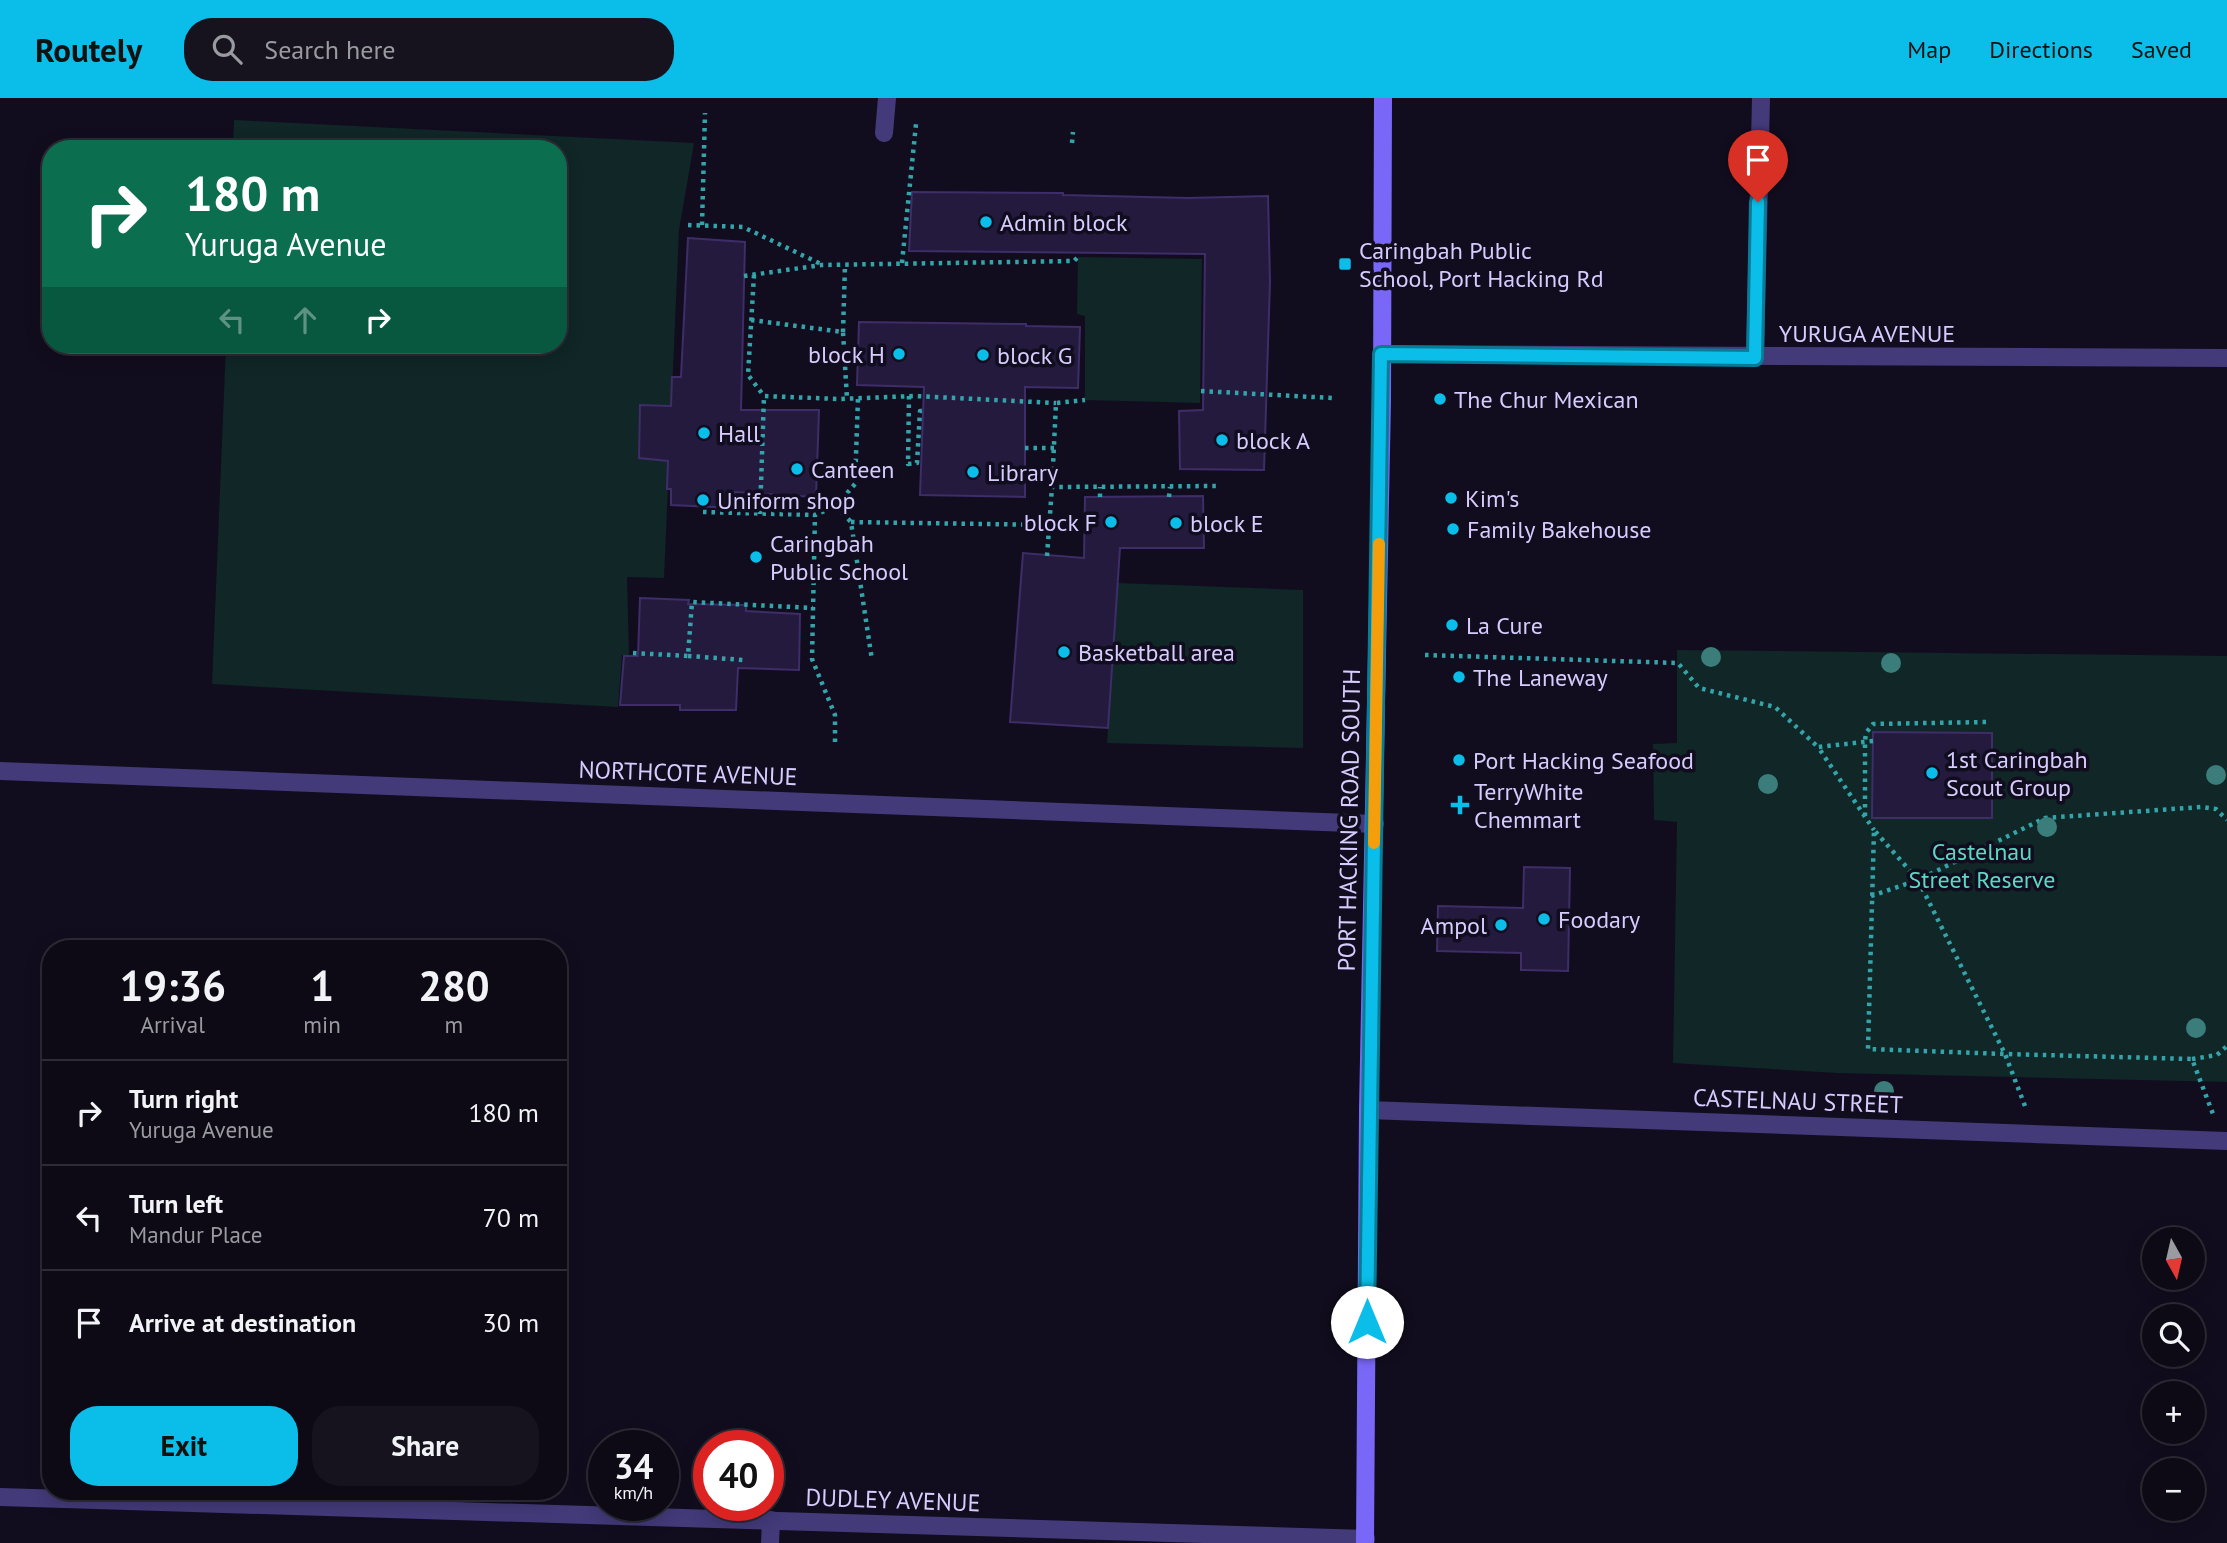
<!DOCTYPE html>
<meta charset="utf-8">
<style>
:root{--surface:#0d0a16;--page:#16131f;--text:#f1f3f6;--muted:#9a9aa1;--line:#2d2b35;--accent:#0bbee9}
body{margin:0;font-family:"PT Sans",sans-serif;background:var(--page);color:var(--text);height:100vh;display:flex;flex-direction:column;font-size:26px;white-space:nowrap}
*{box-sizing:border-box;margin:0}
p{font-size:23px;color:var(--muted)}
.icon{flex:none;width:38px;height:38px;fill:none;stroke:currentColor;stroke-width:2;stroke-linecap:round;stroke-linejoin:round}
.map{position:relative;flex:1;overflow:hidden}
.drawer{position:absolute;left:42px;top:842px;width:525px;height:560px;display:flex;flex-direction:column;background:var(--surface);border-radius:28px;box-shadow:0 4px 18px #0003,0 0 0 2px var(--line)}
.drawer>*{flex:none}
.banner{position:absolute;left:42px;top:42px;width:525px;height:214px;border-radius:28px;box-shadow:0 4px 18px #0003,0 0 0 2px var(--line);background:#0b6e4f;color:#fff;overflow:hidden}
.needle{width:46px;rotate:172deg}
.buttons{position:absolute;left:2142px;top:1129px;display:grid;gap:14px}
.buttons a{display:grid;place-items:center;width:63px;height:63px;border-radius:50%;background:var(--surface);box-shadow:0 4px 18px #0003,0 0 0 2px var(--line);font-size:35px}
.speed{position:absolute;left:588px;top:1332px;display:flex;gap:14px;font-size:35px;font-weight:700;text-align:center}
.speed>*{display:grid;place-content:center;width:91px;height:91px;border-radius:50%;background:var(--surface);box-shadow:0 4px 18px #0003,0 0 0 2px var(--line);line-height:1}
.speed small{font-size:18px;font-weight:400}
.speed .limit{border:10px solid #d22;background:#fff;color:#111}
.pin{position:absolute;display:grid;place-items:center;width:60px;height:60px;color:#fff;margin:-72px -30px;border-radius:50% 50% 50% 0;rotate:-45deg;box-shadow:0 0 7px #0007}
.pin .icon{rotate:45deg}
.me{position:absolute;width:77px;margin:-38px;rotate:0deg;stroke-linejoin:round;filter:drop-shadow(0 0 5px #0008)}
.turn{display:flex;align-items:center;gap:24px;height:147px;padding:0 28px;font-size:32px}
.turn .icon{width:91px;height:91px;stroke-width:2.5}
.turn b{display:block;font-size:49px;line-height:60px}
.lanes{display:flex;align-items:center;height:66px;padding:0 28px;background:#0003;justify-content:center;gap:35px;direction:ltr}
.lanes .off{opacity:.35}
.eta{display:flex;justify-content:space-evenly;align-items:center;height:119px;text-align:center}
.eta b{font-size:42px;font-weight:700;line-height:49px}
.cta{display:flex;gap:14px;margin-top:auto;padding:14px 28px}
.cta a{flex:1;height:80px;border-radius:28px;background:var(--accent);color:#111;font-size:28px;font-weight:700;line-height:80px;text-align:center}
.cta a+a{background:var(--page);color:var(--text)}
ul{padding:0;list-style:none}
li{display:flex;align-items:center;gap:21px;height:105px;padding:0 28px;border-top:2px solid var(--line)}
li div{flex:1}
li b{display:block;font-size:26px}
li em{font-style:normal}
header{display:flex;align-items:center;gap:42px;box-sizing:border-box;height:98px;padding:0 35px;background:var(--accent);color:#111}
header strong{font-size:33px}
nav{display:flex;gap:38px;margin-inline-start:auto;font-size:24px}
.search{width:490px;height:63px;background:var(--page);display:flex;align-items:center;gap:18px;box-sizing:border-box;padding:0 24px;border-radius:28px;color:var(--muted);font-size:26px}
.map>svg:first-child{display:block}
.green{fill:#102627}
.building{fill:#241a3e;stroke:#3e2d68;stroke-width:2}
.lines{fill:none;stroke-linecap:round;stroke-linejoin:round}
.path{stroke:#33a5aa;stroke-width:4.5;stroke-dasharray:3.5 5;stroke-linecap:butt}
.lane{stroke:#433a7a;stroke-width:18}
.street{stroke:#433a7a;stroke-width:18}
.secondary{stroke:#7968f8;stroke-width:18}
.tree{fill:#3a7d7a}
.route-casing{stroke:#077c97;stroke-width:18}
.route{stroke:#0bbee9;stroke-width:12}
.slow{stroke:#f59e0b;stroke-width:12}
.poi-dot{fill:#0bbee9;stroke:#110d1e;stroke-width:2.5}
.labels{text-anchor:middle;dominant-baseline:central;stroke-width:7;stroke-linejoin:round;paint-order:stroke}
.poi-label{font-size:24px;fill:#d6ccfd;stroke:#110d1e;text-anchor:start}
.street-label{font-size:24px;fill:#d6ccfd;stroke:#110d1e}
.park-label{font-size:24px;fill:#5cd8c5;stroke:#110d1e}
</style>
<header>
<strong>Routely</strong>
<div class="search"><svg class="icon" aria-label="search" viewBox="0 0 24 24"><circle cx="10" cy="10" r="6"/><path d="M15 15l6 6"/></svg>Search here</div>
<nav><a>Map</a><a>Directions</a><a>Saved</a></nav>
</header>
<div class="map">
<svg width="2227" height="1445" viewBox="0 0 2227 1445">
<rect width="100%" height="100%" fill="#110d1e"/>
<g class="green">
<polygon points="234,22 694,45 679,132 664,480 627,479 629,557 622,557 618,609 212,586 226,247 558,247 558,51 233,51"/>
<polygon points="1078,159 1202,161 1200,305 1085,302 1085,218 1077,216"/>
<polygon points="1118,485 1303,492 1303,650 1107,645"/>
<polygon points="1677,552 2227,558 2227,984 1837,975 1673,965 1677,724 1654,722 1653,646 1677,645"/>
</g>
<g class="building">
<polygon points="912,94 1063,95 1063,97 1188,100 1268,98 1270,183 1264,372 1180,371 1179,313 1203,312 1205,156 909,153"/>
<polygon points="688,140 745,144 741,312 819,312 816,399 735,394 734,410 671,407 671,391 667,391 668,363 639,360 640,307 671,308 672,279 681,279"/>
<polygon points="859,224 1026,226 1026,228 1080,229 1078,290 1025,289 1025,399 920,397 924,289 857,287"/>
<polygon points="1203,398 1204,450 1120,450 1108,630 1010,624 1023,455 1084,460 1085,399"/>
<polygon points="640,500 689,502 688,506 746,507 746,513 800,516 799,572 738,570 736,612 680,612 680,607 620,607 624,558 638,558"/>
<polygon points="1873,634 1992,635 1992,720 1872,720"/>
<polygon points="1524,769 1570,770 1568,873 1521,872 1521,855 1437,853 1438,808 1523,810"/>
</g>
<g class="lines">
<g class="path">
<polyline points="1072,45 1073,34"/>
<polyline points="688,127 743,129 821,166"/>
<polyline points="702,127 705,15"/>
<polyline points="902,165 916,26"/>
<polyline points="754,177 748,277 764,298"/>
<polyline points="744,178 822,167 1074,163 1078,159"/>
<polyline points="751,222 843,234 847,301"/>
<polyline points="843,234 845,167"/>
<polyline points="1201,293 1332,300"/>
<polyline points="909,298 908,366 917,365 920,313 923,313"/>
<polyline points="1025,350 1054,350"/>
<polyline points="1052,389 1056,305 1085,302"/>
<polyline points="1100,399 1100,389"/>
<polyline points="1169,399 1170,389"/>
<polyline points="836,408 855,386 858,300"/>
<polyline points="703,414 815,417"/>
<polyline points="760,416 764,298 839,301 914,298 1056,305"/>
<polyline points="851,424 1049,427"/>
<polyline points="1047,458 1052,389 1217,388"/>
<polyline points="633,555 688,558 692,504 813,510"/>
<polyline points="1425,557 1678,565 1699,590 1775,609 1818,649"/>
<polyline points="688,558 744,562"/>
<polyline points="1873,643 1818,649 1874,732"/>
<polyline points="835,644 835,617 812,561 815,417 836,408 851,424 872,562"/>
<polyline points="1865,718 1865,643 1866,635 1873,626 1987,624"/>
<polyline points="1871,798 1918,782 1874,732 1868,951 2005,956 1918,782 2045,720 2201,709 2216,711 2227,722"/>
<polyline points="2192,961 2217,957 2227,948"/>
<polyline points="2025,1008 2005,956 2192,961 2213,1016"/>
</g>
<g class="lane">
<polyline points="884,35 887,0"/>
<polyline points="770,1445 771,1422"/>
</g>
<g class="street">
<polyline points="1381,256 2227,260"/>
<polyline points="1755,260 1761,0"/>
<polyline points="0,673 1375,726"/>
<polyline points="1368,1012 2227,1043"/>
<polyline points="0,1399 1366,1441"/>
</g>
<polyline class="secondary" points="1365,1445 1368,1012 1382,302 1383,0"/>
</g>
<g class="tree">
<circle cx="1711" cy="559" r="10"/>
<circle cx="1891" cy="565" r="10"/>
<circle cx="2216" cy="677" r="10"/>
<circle cx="1768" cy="686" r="10"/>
<circle cx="2047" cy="729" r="10"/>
<circle cx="2196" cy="930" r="10"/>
<circle cx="1884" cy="993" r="10"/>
</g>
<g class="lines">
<defs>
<polyline id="route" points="1367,1224 1381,256 1755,260 1758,104"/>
</defs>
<use href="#route" class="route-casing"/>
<use href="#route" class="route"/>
<polyline class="slow" points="1374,745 1379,446"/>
</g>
<g class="poi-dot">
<circle cx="986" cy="124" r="7"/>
<rect x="1338" y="159" width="14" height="14" rx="3.5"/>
<circle cx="899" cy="256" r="7"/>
<circle cx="983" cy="257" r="7"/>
<circle cx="1440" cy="301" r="7"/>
<circle cx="704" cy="335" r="7"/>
<circle cx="1222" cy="342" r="7"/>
<circle cx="797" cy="371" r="7"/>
<circle cx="973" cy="374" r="7"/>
<circle cx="1451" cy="400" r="7"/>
<circle cx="703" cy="402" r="7"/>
<circle cx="1111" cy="424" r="7"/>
<circle cx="1176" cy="425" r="7"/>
<circle cx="1453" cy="431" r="7"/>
<circle cx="756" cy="459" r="7"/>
<circle cx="1452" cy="527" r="7"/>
<circle cx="1064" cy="554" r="7"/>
<circle cx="1459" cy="579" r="7"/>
<circle cx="1459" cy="662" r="7"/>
<circle cx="1932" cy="675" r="7"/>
<path d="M1456.5 696.5h7v7h7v7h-7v7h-7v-7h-7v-7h7z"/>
<circle cx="1544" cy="821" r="7"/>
<circle cx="1501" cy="827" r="7"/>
</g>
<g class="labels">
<g class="poi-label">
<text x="1000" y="124">Admin block</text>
<text x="1359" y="152">Caringbah Public<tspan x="1359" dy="28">School, Port Hacking Rd</tspan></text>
<text x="885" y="256" text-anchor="end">block H</text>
<text x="997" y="257">block G</text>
<text x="1454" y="301">The Chur Mexican</text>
<text x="718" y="335">Hall</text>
<text x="1236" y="342">block A</text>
<text x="811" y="371">Canteen</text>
<text x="987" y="374">Library</text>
<text x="1465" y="400">Kim's</text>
<text x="717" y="402">Uniform shop</text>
<text x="1097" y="424" text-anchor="end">block F</text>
<text x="1190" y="425">block E</text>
<text x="1467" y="431">Family Bakehouse</text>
<text x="770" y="445">Caringbah<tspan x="770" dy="28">Public School</tspan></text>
<text x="1466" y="527">La Cure</text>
<text x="1078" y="554">Basketball area</text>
<text x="1473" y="579">The Laneway</text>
<text x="1946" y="661">1st Caringbah<tspan x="1946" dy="28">Scout Group</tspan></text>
<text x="1473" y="662">Port Hacking Seafood</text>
<text x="1474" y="693">TerryWhite<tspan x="1474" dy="28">Chemmart</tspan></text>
<text x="1558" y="821">Foodary</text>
<text x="1487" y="827" text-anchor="end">Ampol</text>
</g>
<g class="street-label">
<text x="1867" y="235">YURUGA AVENUE</text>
<text transform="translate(688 675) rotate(2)">NORTHCOTE AVENUE</text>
<text transform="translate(1349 722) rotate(-89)">PORT HACKING ROAD SOUTH</text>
<text transform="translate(1798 1003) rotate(2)">CASTELNAU STREET</text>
<text transform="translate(893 1402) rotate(2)">DUDLEY AVENUE</text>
</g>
<g class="park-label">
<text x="1982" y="753">Castelnau<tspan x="1982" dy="28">Street Reserve</tspan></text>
</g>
</g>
</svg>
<div class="buttons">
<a><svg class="needle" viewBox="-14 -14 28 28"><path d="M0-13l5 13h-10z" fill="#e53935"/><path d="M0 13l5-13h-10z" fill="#9a9aa1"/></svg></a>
<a><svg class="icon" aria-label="search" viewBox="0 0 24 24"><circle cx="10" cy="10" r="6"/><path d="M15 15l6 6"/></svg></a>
<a>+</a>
<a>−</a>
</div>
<div class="speed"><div>34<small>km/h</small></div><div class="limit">40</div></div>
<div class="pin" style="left:1758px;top:104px;background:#d93025"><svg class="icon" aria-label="arrive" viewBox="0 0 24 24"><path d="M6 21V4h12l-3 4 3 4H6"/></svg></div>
<svg class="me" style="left:1367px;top:1224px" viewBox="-20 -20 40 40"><circle r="19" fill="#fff"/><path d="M0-13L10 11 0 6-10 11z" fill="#0bbee9"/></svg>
<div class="banner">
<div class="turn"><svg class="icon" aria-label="right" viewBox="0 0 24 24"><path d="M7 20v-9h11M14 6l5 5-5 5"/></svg><div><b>180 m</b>Yuruga Avenue</div></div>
<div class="lanes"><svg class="icon off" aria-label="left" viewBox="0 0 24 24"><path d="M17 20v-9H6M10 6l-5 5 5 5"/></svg><svg class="icon off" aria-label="ahead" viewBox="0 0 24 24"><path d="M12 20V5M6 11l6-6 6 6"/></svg><svg class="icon" aria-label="right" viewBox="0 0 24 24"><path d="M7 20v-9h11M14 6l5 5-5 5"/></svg></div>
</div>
<section class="drawer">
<div class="eta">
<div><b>19:36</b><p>Arrival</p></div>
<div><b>1</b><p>min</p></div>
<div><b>280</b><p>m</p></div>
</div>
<ul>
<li><svg class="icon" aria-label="right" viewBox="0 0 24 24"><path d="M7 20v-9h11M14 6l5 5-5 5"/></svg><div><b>Turn right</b><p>Yuruga Avenue</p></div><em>180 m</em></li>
<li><svg class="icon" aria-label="left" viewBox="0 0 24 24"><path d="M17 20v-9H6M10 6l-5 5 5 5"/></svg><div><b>Turn left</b><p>Mandur Place</p></div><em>70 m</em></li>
<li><svg class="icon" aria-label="arrive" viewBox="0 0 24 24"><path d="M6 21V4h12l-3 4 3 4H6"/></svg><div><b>Arrive at destination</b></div><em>30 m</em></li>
</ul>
<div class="cta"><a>Exit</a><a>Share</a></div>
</section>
</div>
